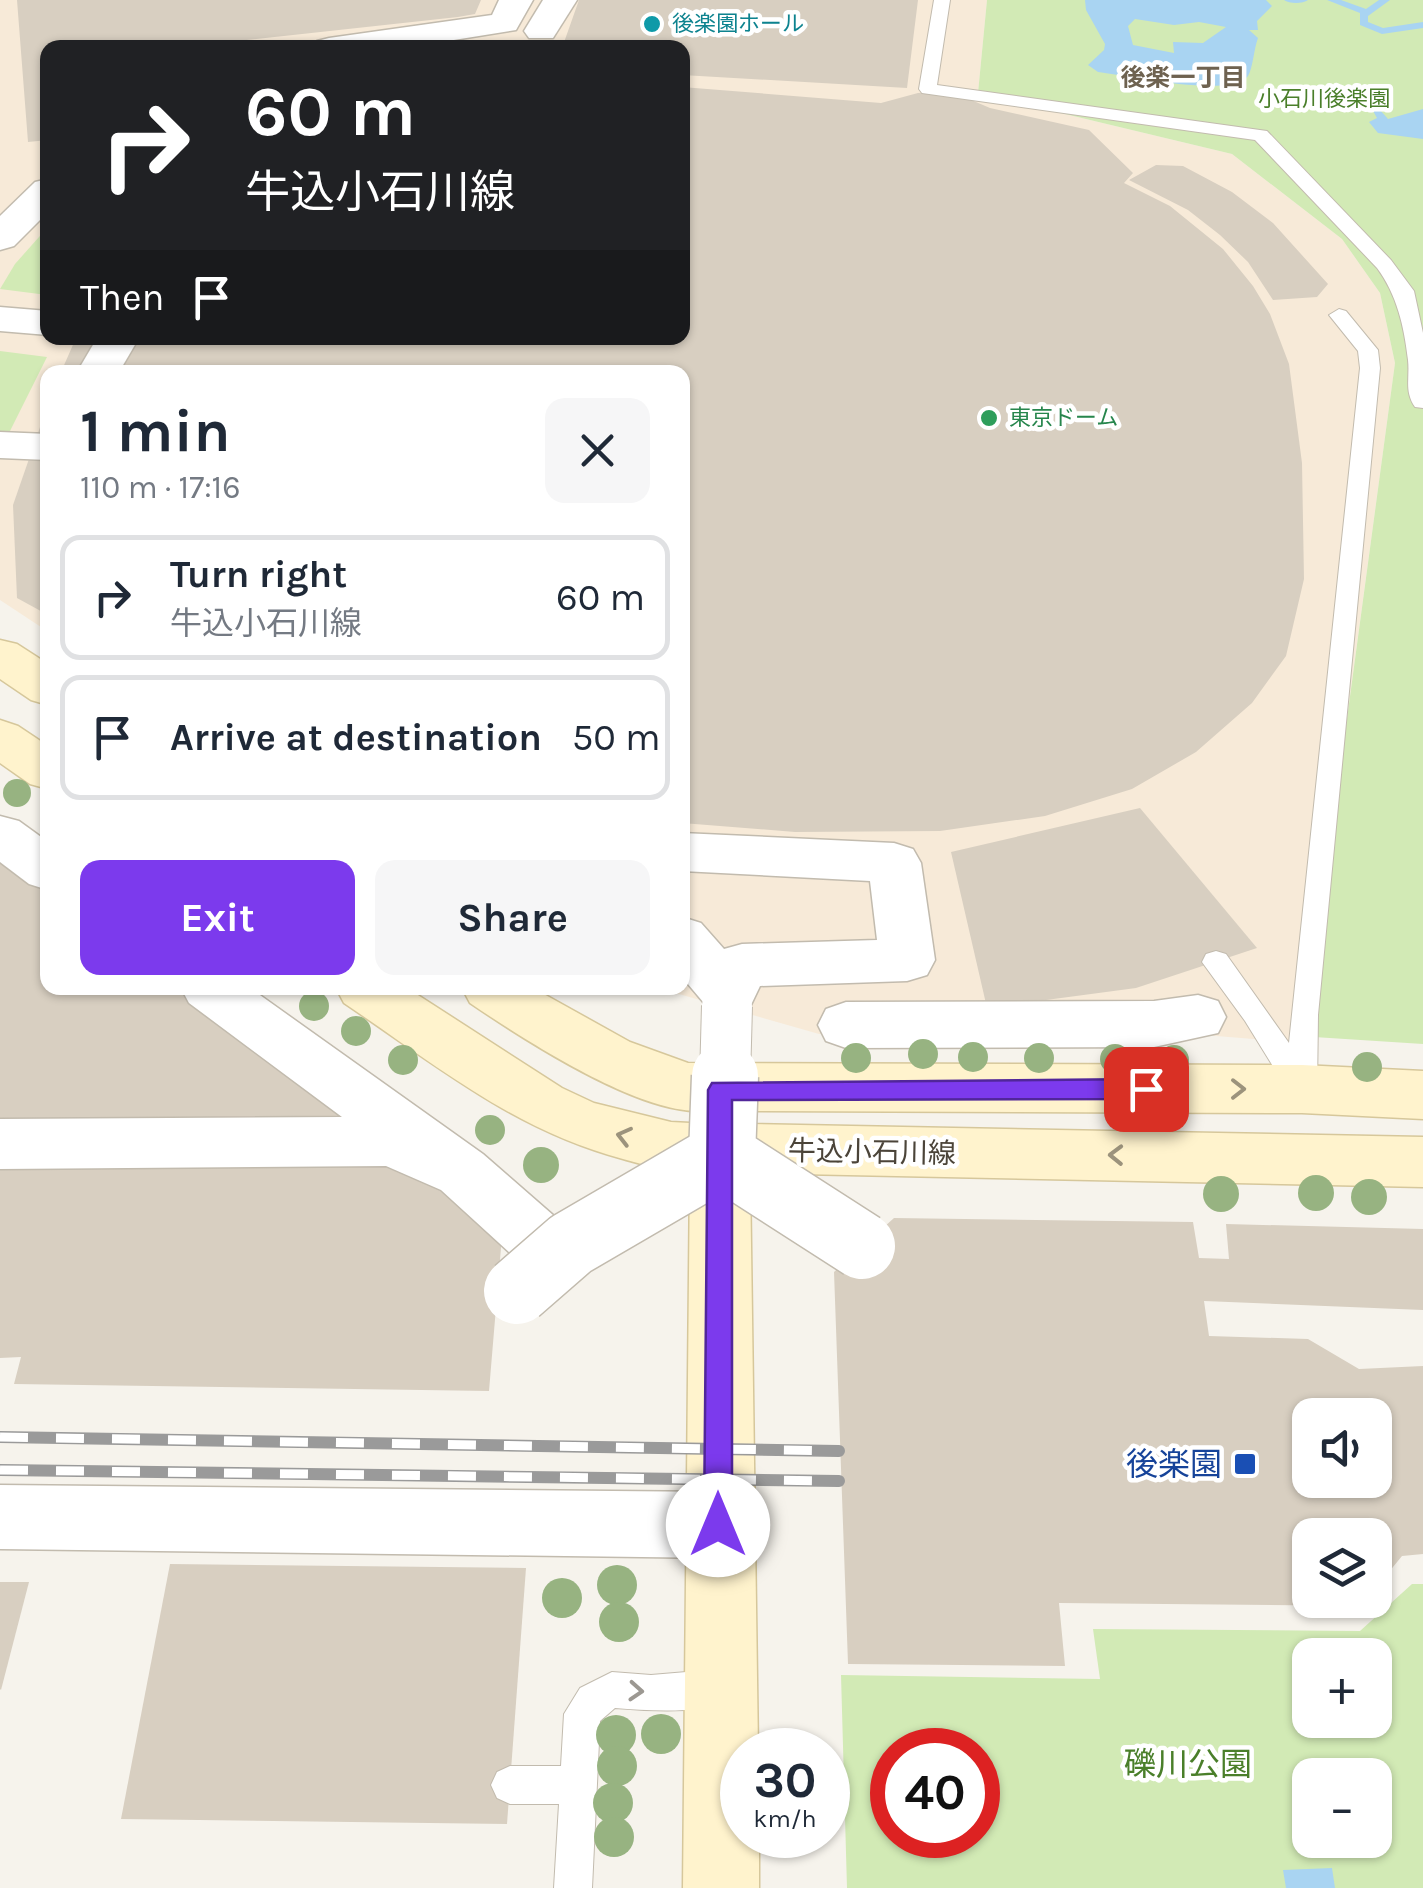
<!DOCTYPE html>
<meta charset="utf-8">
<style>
:root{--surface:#fff;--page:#f6f6f7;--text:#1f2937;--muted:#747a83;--line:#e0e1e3;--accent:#7c3aed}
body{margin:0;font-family:Karla,"Noto Sans JP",sans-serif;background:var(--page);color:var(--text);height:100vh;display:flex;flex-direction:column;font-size:38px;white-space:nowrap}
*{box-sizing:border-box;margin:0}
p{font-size:32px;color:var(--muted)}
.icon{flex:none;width:55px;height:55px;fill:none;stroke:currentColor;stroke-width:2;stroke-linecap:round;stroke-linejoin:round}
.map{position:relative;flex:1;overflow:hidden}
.drawer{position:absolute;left:40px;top:365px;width:650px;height:630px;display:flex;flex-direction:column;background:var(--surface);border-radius:20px;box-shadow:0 2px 8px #0004}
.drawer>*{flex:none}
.guide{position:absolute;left:40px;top:40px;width:650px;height:305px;border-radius:20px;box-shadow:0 2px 8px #0004;background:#202124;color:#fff;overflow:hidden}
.tools{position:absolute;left:1292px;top:1398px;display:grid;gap:20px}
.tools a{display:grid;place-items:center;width:100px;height:100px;border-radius:20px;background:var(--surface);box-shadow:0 2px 8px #0004;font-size:50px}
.speed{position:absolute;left:720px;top:1728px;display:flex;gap:20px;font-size:50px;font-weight:700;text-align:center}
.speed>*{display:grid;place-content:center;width:130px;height:130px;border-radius:50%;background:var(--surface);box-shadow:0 2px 8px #0004;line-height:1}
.speed small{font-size:25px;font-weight:400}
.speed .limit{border:15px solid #d22;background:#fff;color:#111}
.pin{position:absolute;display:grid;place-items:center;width:85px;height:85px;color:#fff;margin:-42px;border-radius:20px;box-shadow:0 5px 15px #0006}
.me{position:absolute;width:110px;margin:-55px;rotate:0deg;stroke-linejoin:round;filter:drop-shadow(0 0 8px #0008)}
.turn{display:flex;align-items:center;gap:35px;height:210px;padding:0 40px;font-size:45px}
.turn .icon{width:130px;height:130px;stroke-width:2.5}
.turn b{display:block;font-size:70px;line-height:85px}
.then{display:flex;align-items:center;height:95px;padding:0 40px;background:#0003;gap:20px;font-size:38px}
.round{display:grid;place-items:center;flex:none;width:105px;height:105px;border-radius:20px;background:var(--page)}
.headline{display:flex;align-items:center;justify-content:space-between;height:170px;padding:0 40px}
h1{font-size:60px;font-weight:700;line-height:75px}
.button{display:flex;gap:20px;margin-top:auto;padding:20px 40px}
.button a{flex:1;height:115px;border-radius:20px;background:var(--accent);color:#fff;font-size:40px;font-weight:700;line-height:115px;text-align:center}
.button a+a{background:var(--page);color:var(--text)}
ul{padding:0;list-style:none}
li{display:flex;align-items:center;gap:30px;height:125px;margin:0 20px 15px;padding:0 20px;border:5px solid var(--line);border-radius:20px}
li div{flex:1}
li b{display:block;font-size:38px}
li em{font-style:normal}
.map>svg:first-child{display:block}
.commercial{fill:#f7ead8;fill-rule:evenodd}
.green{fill:#d2eab5;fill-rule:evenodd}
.water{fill:#a9d4f2;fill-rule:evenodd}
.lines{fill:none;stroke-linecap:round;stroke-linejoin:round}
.stream{fill:#a9d4f2;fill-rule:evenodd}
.building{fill:#d8cfc1;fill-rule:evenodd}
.lane-casing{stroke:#c2bbae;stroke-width:2}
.street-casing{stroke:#c2bbae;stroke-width:3}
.secondary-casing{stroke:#d6c79b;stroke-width:3}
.lane{fill:#fff;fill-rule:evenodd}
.street{fill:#fff;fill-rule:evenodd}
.secondary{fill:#fff3cd;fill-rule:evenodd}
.rail-casing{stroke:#9a9a9a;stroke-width:12}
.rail{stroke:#fff;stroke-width:9;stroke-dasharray:28;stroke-linecap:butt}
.street-bridge-far1-casing{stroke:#c2bbae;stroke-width:52;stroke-linecap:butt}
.street-bridge-casing{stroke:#c2bbae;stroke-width:69;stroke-linecap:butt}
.street-bridge-far1{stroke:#fff;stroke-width:50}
.street-bridge{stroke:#fff;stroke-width:66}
.tree{fill:#97b381}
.oneway{stroke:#9c937c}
.oneway2{stroke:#9c9892}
.route{fill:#7c3aed;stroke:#51269a;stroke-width:2.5}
.culture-dot{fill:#0f9aa8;stroke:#fff;stroke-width:4}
.leisure-dot{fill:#2e9e5b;stroke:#fff;stroke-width:4}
.transit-dot{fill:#1a4fb4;stroke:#fff;stroke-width:4}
.labels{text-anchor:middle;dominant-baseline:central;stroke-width:9;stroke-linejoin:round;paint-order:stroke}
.far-culture-label{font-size:22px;fill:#0d838f;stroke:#fff;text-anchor:start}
.far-park-label{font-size:22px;fill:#4a7f2a;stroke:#fff}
.far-leisure-label{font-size:22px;fill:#27864d;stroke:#fff;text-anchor:start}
.far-neighbourhood-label{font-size:25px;font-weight:bold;fill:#6e6250;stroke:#fff}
.street-label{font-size:28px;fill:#4b4439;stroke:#fff}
.near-transit-label{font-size:32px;fill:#164399;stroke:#fff;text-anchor:end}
.near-park-label{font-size:32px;fill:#4a7f2a;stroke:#fff}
</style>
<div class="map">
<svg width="1423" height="1888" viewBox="0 0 1423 1888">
<rect width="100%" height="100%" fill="#f6f3ec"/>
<path class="commercial" d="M 0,0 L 987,0 L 978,93 L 1232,154 L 1342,239 L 1380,293 L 1395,363 L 1303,1043 L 1204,1035 L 819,1034 L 658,988 L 682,988 L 682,372 L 48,372 L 47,631 L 0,600 ZM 48,48 L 682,48 L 682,338 L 48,338 Z"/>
<g class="green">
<polygon points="987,0 1423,0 1423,1044 1314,1037 1334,815 1395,363 1380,293 1342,239 1232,154 978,93"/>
<polygon points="47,228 47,295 0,289 15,264"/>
<polygon points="0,351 47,357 9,433 0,432"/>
<path d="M 1412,1584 L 1423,1584 L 1423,1888 L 847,1888 L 841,1675 L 1100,1679 L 1093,1629 L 1360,1631 ZM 1310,1655 L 1375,1655 L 1375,1720 L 1310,1720 ZM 892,1750 L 978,1750 L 978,1835 L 892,1835 ZM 1310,1775 L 1375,1775 L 1375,1840 L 1310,1840 Z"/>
</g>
<g class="water">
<path d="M 1085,0 L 1266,0 L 1272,6 L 1257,21 L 1258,30 L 1249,30 L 1258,38 C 1254,48 1253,68 1248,76 C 1232,99 1124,75 1098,72 L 1088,65 L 1104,50 L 1105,44 L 1086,10 ZM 1135,19 L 1174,25 L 1199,22 L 1226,27 L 1203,43 L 1173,42 L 1174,53 L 1133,45 L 1128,26 Z"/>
<polygon points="1376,88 1375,95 1383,104 1380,110 1388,119 1423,109 1423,139 1378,133 1369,122 1377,118 1372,109 1360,103 1358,95"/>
<polygon points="1332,1868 1335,1888 1286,1888 1283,1870"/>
</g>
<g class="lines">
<g class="stream">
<path d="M 1284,0 L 1308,0 C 1303,4 1289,4 1284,0 Z"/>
<polygon points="1327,0 1341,0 1366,9 1379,0 1390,0 1368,16 1368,22 1383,28 1423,22 1423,28 1382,34 1360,25 1360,13"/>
</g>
</g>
<g class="building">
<polygon points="17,0 481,0 475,14 458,17 174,48 48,48 48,140 28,142"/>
<polygon points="579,0 918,0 907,88 682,75 682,48 562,48"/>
<polygon points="682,87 881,103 918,93 950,91 990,108 1089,130 1133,173 1124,183 1170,206 1223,249 1253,286 1270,314 1289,364 1302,463 1304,579 1286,656 1252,703 1196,752 1132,789 1045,816 940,831 795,832 682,823 682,372 61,372 76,338 682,338"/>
<polygon points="1156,165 1183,166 1232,192 1273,223 1328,284 1317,297 1273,300 1248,262 1220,235 1188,210 1129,180"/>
<polygon points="47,407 48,615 17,598 13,505"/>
<polygon points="1140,808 1257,948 1136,988 987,1008 951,852"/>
<polygon points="0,820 48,855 48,988 228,988 418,1127 503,1224 489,1391 14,1384 21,1357 0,1358"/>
<path d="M 894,1218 L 1193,1222 L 1199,1258 L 1229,1259 L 1226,1224 L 1423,1229 L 1423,1310 L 1204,1301 L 1209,1336 L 1308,1339 L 1359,1369 L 1423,1366 L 1423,1554 L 1402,1556 L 1375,1589 L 1375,1535 L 1310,1535 L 1310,1600 L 1366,1600 L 1361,1606 L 1059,1603 L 1065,1666 L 848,1664 L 834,1272 ZM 1310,1415 L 1375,1415 L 1375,1480 L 1310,1480 Z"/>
<polygon points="170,1564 526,1568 507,1824 121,1819"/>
<polygon points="0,1582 29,1582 1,1690 0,1689"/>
</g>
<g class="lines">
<defs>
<g id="lane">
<path d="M 934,0 L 950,0 L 937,85 L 1267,131 L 1391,260 L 1414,291 L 1423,333 L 1423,408 L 1415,407 C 1404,391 1410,378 1408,360 C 1404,326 1397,295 1377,268 L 1255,140 L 922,93 L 919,89 Z"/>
<polygon points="1339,309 1346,311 1378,350 1380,368 1318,1015 1317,1089 1312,1097 1302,1101 1292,1097 1245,1021 1202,962 1206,954 1216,951 1226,954 1289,1043 1360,368 1358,351 1329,315"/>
<path d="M 722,1669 L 735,1674 L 740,1687 L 735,1700 C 700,1714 653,1711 615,1708 L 600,1721 L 592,1888 L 554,1888 L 559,1804 L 510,1804 L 497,1798 L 491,1785 L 497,1772 L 510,1766 L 561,1766 L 564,1714 L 580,1688 L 612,1672 L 651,1675 Z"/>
</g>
<g id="street">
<polygon points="499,0 533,0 516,30 404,48 312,48 317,41 329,38 492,15"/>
<polygon points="543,0 577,0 553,38 529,38 524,31"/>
<polygon points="48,179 48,212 14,246 0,250 0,216 35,182"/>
<polygon points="0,307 48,311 48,335 0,331"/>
<polygon points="97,338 139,338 119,372 77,372"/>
<polygon points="0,432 48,434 48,460 0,458"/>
<polygon points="0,816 19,821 48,842 48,890 29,884 0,862"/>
<polygon points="682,833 894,843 913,849 921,863 935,960 927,975 907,981 760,986 749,1009 729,1015 709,1009 682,977 682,917 701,923 724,949 742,944 877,940 870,881 682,871"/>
<polygon points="181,988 250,988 483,1154 577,1236 586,1255 577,1274 555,1282 533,1274 441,1190 386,1166 0,1169 0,1119 342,1117 189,1003"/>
<polygon points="1198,995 1218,1001 1226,1017 1218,1033 1154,1047 846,1048 826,1041 818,1025 826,1009 846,1002 1154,1001"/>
<polygon points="0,1485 718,1492 742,1502 752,1525 742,1548 718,1558 0,1549"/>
</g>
<g id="secondary">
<polygon points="0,640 17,644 48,664 48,705 31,700 0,679"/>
<polygon points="0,720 18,726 48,746 48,789 30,784 0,763"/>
<path d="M 336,988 L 407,988 L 562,1088 L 594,1103 L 671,1122 L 690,1123 L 696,1111 C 633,1110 523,1039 470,1003 L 462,988 L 533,988 L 630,1042 L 688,1063 L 1302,1065 L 1423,1071 L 1423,1119 L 1302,1113 L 744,1111 L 750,1124 L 1423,1137 L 1423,1187 L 750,1173 L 758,1750 L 742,1750 L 742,1835 L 759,1835 L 759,1888 L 683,1888 L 690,1172 C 667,1172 645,1165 623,1159 C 514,1130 436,1065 344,1003 Z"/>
</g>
</defs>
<use href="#lane" class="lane-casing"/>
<use href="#street" class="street-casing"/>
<use href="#secondary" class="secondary-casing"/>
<use href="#lane" class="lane"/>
<use href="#street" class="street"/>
<use href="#secondary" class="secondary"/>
<defs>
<g id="rail">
<polyline points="0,1437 839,1451"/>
<polyline points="0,1470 839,1481"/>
</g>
</defs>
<use href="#rail" class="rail-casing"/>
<use href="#rail" class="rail"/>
<defs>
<polyline id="street-bridge-far1" points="725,1079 727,1006"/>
<g id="street-bridge">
<polyline points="725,1076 722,1156 862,1246"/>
<polyline points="517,1291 571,1244 722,1156"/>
</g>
</defs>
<use href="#street-bridge-far1" class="street-bridge-far1-casing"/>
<use href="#street-bridge" class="street-bridge-casing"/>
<use href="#street-bridge-far1" class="street-bridge-far1"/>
<use href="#street-bridge" class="street-bridge"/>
</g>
<g class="tree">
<circle cx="17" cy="793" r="14"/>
<circle cx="314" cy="1006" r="15"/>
<circle cx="356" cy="1031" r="15"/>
<circle cx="923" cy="1054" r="15"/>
<circle cx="973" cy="1057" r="15"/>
<circle cx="856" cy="1058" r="15"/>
<circle cx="1039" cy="1058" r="15"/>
<circle cx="1115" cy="1059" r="15"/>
<circle cx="403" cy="1060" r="15"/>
<circle cx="1174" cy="1060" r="15"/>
<circle cx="1367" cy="1067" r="15"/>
<circle cx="490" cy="1130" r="15"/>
<circle cx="541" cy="1165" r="18"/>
<circle cx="1316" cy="1193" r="18"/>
<circle cx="1221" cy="1194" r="18"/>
<circle cx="1369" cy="1197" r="18"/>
<circle cx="617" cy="1585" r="20"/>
<circle cx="562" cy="1598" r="20"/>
<circle cx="619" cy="1622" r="20"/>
<circle cx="661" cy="1734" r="20"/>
<circle cx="616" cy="1735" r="20"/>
<circle cx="617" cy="1766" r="20"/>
<circle cx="613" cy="1803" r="20"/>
<circle cx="614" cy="1837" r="20"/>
</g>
<defs><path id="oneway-chevron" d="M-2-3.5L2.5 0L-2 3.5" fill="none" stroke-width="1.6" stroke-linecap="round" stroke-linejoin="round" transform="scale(2.5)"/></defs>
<g class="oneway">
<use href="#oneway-chevron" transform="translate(1238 1089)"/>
<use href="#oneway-chevron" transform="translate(624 1136) rotate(-166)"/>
<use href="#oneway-chevron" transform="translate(1116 1155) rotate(-179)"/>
</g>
<use class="oneway2" href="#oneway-chevron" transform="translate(636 1691) rotate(4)"/>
<polygon class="route" points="1146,1079 1155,1082 1159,1089 1155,1096 1146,1099 732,1100 732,1525 728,1535 718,1539 708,1535 704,1525 708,1090 712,1083"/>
<circle class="culture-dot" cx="652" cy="24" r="10"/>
<circle class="leisure-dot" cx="989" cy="418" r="10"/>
<rect class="transit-dot" x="1233" y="1452" width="24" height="24" rx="5"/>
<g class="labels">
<g class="far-culture-label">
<text x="672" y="24">後楽園ホール</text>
</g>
<g class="far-park-label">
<text x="1324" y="99">小石川後楽園</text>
</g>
<g class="far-leisure-label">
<text x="1009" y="418">東京ドーム</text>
</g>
<g class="far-neighbourhood-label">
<text x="1183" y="77">後楽一丁目</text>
</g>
<g class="street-label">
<text transform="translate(872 1152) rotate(1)">牛込小石川線</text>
</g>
<g class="near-transit-label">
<text x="1222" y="1464">後楽園</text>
</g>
<g class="near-park-label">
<text x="1188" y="1764">礫川公園</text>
</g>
</g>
</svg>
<div class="tools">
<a><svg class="icon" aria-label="sound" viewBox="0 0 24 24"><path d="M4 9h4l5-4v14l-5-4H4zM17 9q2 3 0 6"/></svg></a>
<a><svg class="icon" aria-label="layers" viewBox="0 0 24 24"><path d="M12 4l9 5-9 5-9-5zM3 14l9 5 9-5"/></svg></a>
<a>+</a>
<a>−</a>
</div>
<div class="speed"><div>30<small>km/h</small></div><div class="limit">40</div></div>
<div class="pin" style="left:1146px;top:1089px;background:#d93025"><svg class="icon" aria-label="arrive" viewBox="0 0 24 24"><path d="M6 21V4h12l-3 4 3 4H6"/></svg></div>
<svg class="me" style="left:718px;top:1525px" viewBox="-20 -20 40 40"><circle r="19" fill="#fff"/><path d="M0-13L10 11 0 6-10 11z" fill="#7c3aed"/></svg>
<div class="guide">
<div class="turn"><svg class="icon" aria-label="right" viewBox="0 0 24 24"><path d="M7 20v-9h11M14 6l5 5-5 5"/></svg><div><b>60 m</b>牛込小石川線</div></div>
<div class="then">Then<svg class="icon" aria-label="arrive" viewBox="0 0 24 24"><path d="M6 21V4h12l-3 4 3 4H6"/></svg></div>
</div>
<section class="drawer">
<div class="headline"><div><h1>1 min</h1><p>110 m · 17:16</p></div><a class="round"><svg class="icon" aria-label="close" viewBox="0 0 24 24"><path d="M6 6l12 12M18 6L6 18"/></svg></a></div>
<ul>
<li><svg class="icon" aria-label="right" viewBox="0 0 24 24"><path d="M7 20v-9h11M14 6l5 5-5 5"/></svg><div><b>Turn right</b><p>牛込小石川線</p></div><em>60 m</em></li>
<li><svg class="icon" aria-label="arrive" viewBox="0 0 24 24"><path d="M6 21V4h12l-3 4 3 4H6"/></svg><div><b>Arrive at destination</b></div><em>50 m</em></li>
</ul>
<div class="button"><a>Exit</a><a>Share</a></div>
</section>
</div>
